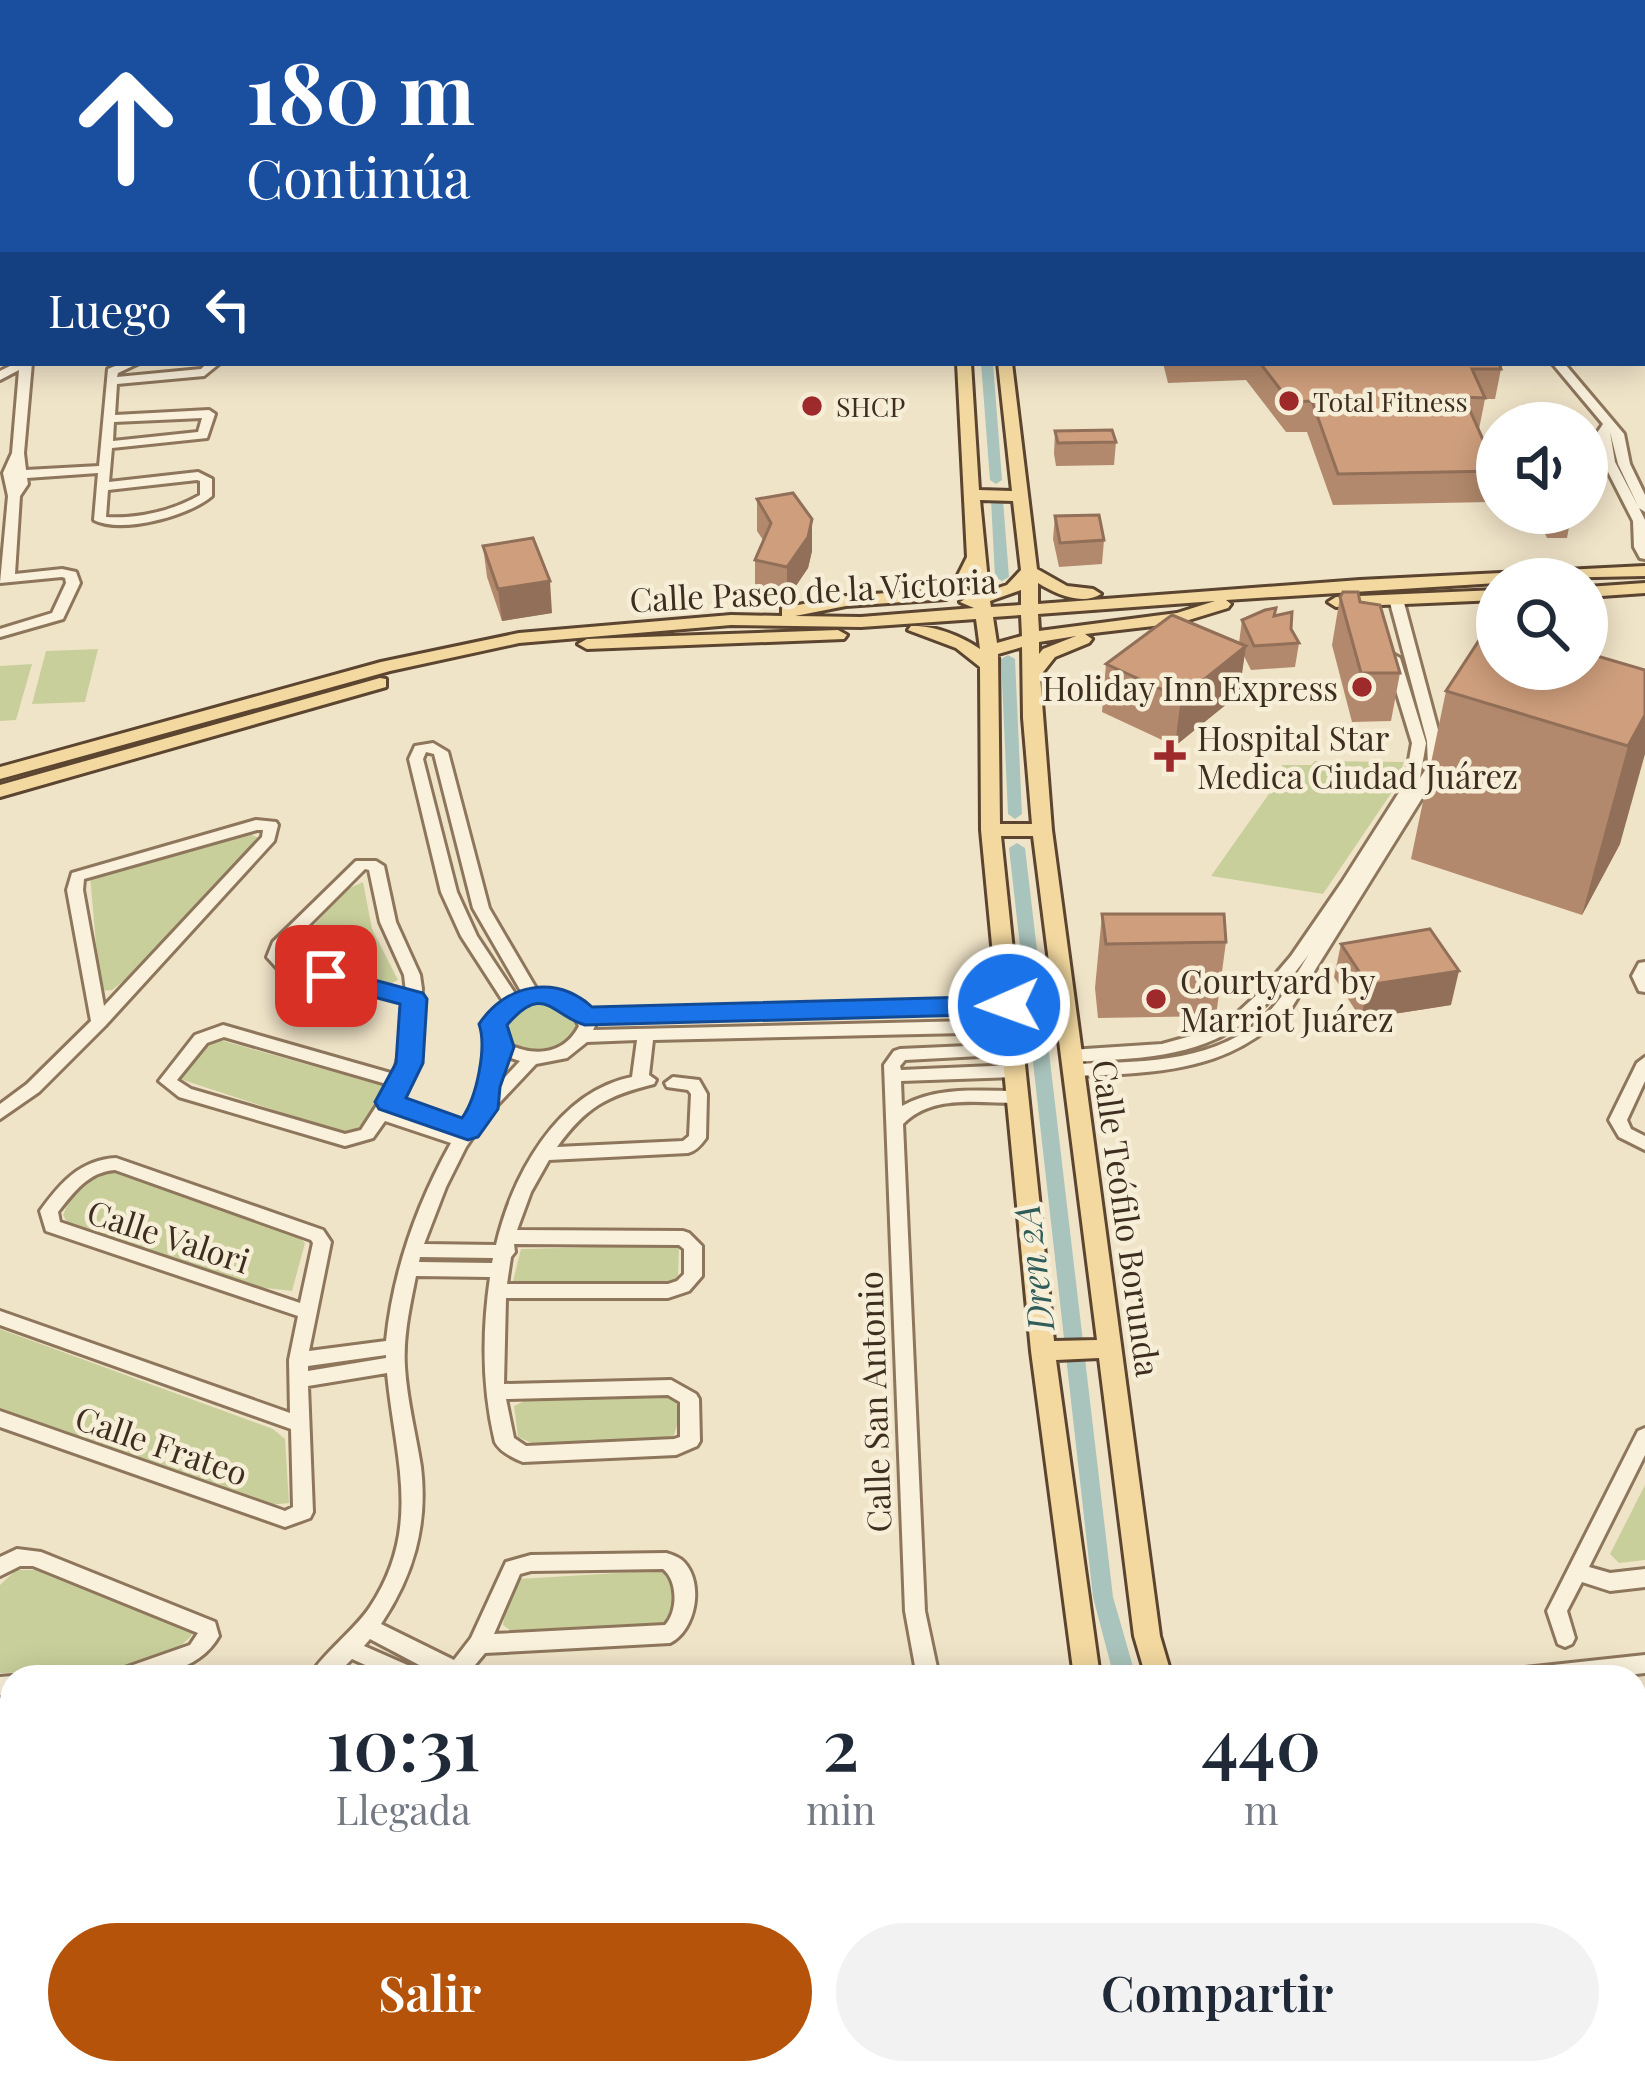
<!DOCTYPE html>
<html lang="es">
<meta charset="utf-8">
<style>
:root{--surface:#fff;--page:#f2f2f3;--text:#1f2937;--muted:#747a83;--accent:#b45309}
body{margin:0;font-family:"Playfair Display",serif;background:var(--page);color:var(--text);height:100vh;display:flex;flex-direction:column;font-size:45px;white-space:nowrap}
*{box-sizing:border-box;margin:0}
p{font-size:39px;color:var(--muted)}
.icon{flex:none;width:66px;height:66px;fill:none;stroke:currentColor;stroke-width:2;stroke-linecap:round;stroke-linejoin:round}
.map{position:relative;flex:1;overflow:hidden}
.drawer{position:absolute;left:0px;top:1665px;width:1647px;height:420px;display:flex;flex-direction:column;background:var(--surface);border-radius:36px 36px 0 0;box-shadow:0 6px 30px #0003}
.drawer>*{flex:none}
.banner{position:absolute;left:0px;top:0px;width:1647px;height:366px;box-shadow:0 6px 30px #0003;background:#1a4fa0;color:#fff;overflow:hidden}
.fabs{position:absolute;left:1476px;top:402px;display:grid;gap:24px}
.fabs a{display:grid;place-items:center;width:132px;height:132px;border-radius:50%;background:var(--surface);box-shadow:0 6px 30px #0003;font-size:60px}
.pin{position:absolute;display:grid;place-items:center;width:102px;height:102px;color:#fff;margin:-51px;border-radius:24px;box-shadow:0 6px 18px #0006}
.me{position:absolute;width:132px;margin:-66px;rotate:268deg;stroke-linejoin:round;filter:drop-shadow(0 0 9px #0008)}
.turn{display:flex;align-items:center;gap:42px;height:252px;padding:0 48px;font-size:54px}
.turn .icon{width:156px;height:156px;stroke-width:2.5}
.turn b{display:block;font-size:84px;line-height:102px}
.then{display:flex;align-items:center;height:114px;padding:0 48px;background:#0003;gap:24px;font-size:45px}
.eta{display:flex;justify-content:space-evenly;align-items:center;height:204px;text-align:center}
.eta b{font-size:72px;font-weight:600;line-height:84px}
.button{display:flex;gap:24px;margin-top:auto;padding:24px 48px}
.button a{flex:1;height:138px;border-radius:72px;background:var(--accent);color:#fff;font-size:48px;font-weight:600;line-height:138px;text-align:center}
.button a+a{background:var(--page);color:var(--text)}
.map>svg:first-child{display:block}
.green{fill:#c9cf9b}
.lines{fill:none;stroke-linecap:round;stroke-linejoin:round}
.canal{fill:#a9c4bc;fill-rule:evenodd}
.minor-casing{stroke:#8d765c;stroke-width:6}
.major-casing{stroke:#5b4430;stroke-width:6}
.minor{fill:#faf1dc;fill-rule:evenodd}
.major{fill:#f3d9a0;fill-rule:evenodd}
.wall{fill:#b2896c}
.shaded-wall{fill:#916f58}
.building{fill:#cf9f7d;stroke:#916f58;stroke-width:3}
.route{fill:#1a73e8;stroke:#114b97;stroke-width:3}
.poi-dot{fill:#9e2a2b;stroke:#f7eed8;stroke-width:4.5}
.labels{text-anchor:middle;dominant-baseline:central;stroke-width:9;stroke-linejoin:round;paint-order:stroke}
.far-poi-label{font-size:27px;fill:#3d2e20;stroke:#f7eed8;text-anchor:start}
.street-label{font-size:33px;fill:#3d2e20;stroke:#f7eed8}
.poi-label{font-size:33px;fill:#3d2e20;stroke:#f7eed8;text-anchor:start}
.water-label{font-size:36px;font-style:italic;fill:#2f5d5a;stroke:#f7eed8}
</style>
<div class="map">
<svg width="1645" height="2085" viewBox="0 0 1645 2085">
<rect width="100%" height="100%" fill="#f0e4c8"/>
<g class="green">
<polygon points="98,649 85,702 32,704 46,651"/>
<polygon points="32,664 16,720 0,721 0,666"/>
<polygon points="1315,761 1404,762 1394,789 1323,894 1211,876 1283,774 1282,765 1311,765"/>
<polygon points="247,833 259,838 125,980 112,990 100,991 90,875"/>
<polygon points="363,882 372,929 398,980 390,984 294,954 296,946 345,890"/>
<path d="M 536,999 L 571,1008 L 579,1026 C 566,1062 503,1063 499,1021 L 513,1006 Z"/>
<polygon points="213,1038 381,1085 385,1091 358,1131 347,1134 180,1079 185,1066"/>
<path d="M 115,1171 L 296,1235 L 305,1243 L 292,1291 L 257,1287 L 68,1224 L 63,1215 C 72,1192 89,1172 115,1171 Z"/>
<polygon points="672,1245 679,1248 678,1277 669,1283 521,1286 513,1281 521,1249"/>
<polygon points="0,1329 273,1429 285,1439 289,1503 269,1505 0,1408"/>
<polygon points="665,1396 676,1398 679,1420 673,1438 538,1446 518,1437 514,1406 531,1398"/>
<polygon points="1645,1485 1645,1560 1619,1563 1610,1554"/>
<path d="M 16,1570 L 35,1570 L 193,1633 C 164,1676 48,1672 0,1673 L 0,1585 Z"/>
<polygon points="668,1570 678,1578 671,1622 653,1627 511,1631 503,1625 509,1587 518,1579"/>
<polygon points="1645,2066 1645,2085 1469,2085 1483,2076 1635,2073 1635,2067"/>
</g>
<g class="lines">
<g class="canal">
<polygon points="952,0 962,0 963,3 953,3"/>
<polygon points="1307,0 1317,0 1320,3 1310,3"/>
<rect x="1644" y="162" width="1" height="6"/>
<polygon points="981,363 993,363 1002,480 996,484 990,480"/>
<polygon points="997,496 1003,500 1009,577 1002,581 995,577 991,500"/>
<polygon points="1008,655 1015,659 1022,814 1015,819 1008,814 1001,659"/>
<polygon points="1017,843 1025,848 1113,1597 1136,1677 1114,1677 1093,1597 1009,848"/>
<polygon points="1270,2073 1294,2073 1299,2085 1275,2085"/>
</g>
<defs>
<g id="minor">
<polygon points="53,0 78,0 71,3 46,3"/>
<polygon points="82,0 92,0 95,3 85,3"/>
<polygon points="254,0 264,0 263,3 253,3"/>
<rect x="305" y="0" width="10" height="3"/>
<polygon points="396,0 406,0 409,3 399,3"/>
<polygon points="419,0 436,0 430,3 413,3"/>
<polygon points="505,0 523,0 517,3 499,3"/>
<polygon points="581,0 591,0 594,3 584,3"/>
<polygon points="654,0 665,0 668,3 657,3"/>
<polygon points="735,0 748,0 753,3 740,3"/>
<polygon points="829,0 841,0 837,3 825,3"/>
<path d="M 1076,0 L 1102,0 C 1096,4 1082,4 1076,0 Z"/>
<polygon points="1121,0 1203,0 1216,3 1134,3"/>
<polygon points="1243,0 1261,0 1266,3 1238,3"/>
<polygon points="1294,0 1305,0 1308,3 1297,3"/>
<rect x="0" y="7" width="3" height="6"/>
<rect x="0" y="42" width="3" height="6"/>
<polygon points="0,62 3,63 3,72 0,71"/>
<rect x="0" y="94" width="3" height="6"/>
<rect x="0" y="121" width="3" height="6"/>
<rect x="0" y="146" width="3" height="6"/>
<rect x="0" y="272" width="3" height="8"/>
<rect x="0" y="343" width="3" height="8"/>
<path d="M 16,363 L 32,363 L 24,453 L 26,470 L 99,466 L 108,369 L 122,363 L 139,363 L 118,373 L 117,377 L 201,369 L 207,363 L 220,363 L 204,376 L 117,384 L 115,415 L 209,410 L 215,414 L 207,438 L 112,448 L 109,482 L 198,472 L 212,479 L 212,496 C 189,516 122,534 94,520 L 98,473 L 27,478 L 28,484 L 20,496 L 15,574 L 62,569 L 76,572 L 80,583 L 63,619 L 0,637 L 0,629 L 52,613 L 66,583 L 65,578 L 62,577 L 0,583 L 8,496 L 3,473 L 12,453 L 19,370 L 0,380 L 0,371 ZM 202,418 L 198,432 L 113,441 L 114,422 ZM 197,480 L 200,481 L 200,495 C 172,511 138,519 106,517 L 108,490 Z"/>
<path d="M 1552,363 L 1564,363 L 1624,434 L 1630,464 L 1645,495 L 1645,512 L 1639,508 L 1645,520 L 1645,559 L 1640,558 L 1634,547 L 1633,521 L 1603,462 L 1597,433 L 1603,424 ZM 1610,432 L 1618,464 L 1638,506 L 1615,462 Z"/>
<path d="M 1396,595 L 1403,599 L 1441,741 L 1442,766 L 1292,1007 C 1244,1058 1190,1070 1122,1074 C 1103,1075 1083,1077 1065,1074 L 1063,1070 L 1065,1066 L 1071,1064 C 1134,1062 1207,1064 1259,1022 C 1280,1003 1294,978 1309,954 C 1237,1053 1185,1057 1070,1062 L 1062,1056 L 1070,1050 L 1162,1044 L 1209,1031 L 1235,1015 L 1263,989 L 1291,956 L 1342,882 L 1405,783 L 1412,743 L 1386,658 L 1388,655 L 1393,654 L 1400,658 L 1426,743 L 1420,778 L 1428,766 L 1427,741 L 1389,599 Z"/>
<path d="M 433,743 L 448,752 L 489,908 L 537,990 L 549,990 L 584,1002 L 588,1010 L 1009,1000 L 1017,1005 L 1009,1010 L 593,1021 L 595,1026 L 593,1030 L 1011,1020 L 1019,1026 L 1011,1032 L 653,1040 L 649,1075 L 656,1080 L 654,1084 C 606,1096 586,1107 557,1147 L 683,1141 L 689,1136 L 691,1094 L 688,1090 L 667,1087 L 665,1083 L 673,1077 L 699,1080 L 707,1094 L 706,1138 C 701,1145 696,1151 688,1153 L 549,1160 L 531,1192 L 517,1230 L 683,1231 L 689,1233 L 702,1246 L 702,1276 L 689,1291 L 668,1298 L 506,1298 L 504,1384 L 671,1380 L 696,1394 L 699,1399 L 700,1441 L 697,1446 L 676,1455 L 523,1462 C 513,1458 500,1452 495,1442 C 482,1388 482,1332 490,1277 L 416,1276 C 410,1306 403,1336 405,1367 C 407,1401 416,1434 421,1467 C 428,1526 413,1576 381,1624 L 454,1660 L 471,1638 L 506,1562 L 531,1555 L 666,1553 C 673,1555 679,1557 684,1562 C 704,1583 696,1630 670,1643 L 485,1653 L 465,1677 L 442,1677 L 370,1639 L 364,1646 L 421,1671 L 425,1677 L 392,1677 L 352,1659 L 334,1677 L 309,1677 C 323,1653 353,1632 370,1607 C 423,1527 395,1459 387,1373 L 308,1386 L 313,1512 L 310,1518 L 285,1527 L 0,1427 L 0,1411 L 285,1511 L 293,1507 L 291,1429 L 0,1325 L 0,1311 L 290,1413 L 289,1360 L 298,1316 L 46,1231 L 40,1211 C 60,1183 80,1160 116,1158 L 323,1230 L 331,1242 L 309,1351 L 386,1341 C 393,1271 417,1204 451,1143 L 385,1121 L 373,1138 L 345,1146 L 179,1097 L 159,1081 L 195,1035 L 223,1025 L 394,1074 L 400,1050 L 406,1002 L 277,968 L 267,957 L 273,942 L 356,861 L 376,861 L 384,866 L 396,922 L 420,975 L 422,989 L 414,1064 L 399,1099 L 464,1122 L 476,1107 L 478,1087 L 492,1047 L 485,1024 L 503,1001 L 461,936 L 441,892 L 409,759 L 415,746 ZM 426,752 L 434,754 L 473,908 L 522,993 L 516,995 L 477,936 L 457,892 L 423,759 ZM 365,869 L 369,870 L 380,922 L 404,975 L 406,992 L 289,960 L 283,956 L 286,948 ZM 533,1000 L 547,1000 L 571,1010 L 579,1026 C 564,1055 535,1057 507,1044 L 501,1025 L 518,1006 ZM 224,1037 L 390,1085 L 361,1130 L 345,1134 L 191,1089 L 177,1080 L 207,1043 ZM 637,1040 L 632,1077 C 557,1092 512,1176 496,1245 L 424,1244 L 446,1187 L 466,1147 L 487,1116 L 536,1064 L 567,1058 L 587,1042 ZM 505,1056 L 520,1061 L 494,1089 L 494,1087 ZM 115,1170 L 311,1240 L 313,1243 L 300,1303 L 60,1222 L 58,1212 C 74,1192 88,1172 115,1170 ZM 514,1244 L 679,1245 L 684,1249 L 684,1274 L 677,1281 L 668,1284 L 507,1284 L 511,1257 L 515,1252 ZM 420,1257 L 493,1258 L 492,1263 L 419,1262 ZM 386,1355 L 386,1358 L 308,1371 L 308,1366 ZM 668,1395 L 680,1402 L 680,1437 L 674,1439 L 526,1446 L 514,1438 L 506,1399 ZM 663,1569 C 678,1581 678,1611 665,1625 L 494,1634 L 520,1574 L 531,1571 Z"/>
<path d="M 256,820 L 276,822 L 278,825 L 274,841 L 105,1026 L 39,1092 L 0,1119 L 0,1104 L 27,1084 L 91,1021 L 67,890 L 72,873 ZM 257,830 L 263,830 L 262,837 L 104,1006 L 83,890 L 84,879 Z"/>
<polygon points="1645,962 1645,992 1639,991 1632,976 1639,963"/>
<path d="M 1013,1044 L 1019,1046 L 1021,1050 L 1019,1054 L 905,1060 L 900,1066 L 901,1070 L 1015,1065 L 1023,1071 L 1015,1077 L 901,1081 L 902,1106 C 938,1086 978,1091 1017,1091 L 1025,1097 L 1017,1103 C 979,1103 932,1094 903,1124 L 925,1611 L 939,1677 L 917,1677 L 905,1611 L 884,1065 L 894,1051 L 900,1049 Z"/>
<polygon points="1645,1057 1645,1081 1627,1120 1631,1129 1645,1136 1645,1150 1619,1137 1609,1120 1637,1063"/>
<polygon points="1645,1428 1645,1455 1589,1567 1610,1573 1645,1569 1645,1587 1610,1591 1582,1582 1567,1611 1575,1638 1572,1644 1565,1647 1558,1644 1547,1611 1638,1431"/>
<path d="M 17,1549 L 41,1552 L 215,1622 L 219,1636 C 198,1673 152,1677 112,1677 L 116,1671 L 190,1645 L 198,1633 L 33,1566 L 20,1566 L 0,1576 L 0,1557 Z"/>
<polygon points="1645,1655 1645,1673 1609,1677 1514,1677 1518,1671 1525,1668"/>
<polygon points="12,1676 15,1677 12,1677 12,1694 0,1695 0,1677"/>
<polygon points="1645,1748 1645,1768 1635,1769 1635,1749"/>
<polygon points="12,1777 12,1797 0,1798 0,1778"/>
<polygon points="12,1877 12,1897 0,1898 0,1878"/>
<polygon points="1645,2037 1645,2061 1635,2062 1635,2038"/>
<polygon points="121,2073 145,2073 146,2085 122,2085"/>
<rect x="222" y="2073" width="24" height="12"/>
<polygon points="1044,2073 1068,2073 1072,2085 1048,2085"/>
<polygon points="1444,2073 1469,2073 1463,2085 1438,2085"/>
</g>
<g id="major">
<rect x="936" y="0" width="12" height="3"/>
<rect x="966" y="0" width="12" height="3"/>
<path d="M 957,363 L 971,363 L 979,490 L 1012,491 L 998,363 L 1012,363 L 1037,569 L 1067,586 L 1093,589 L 1101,594 C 1082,606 1056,594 1038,583 L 1038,604 L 1360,580 L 1645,566 L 1645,576 L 1497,579 L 1497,583 L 1226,600 L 1231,604 L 1228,608 L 1179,623 L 1085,634 L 1092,639 L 1089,643 L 1055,657 L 1040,676 L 1052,830 L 1160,1636 L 1172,1677 L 1146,1677 L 1134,1636 L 1099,1358 L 1056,1360 L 1100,1677 L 1074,1677 L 1031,1351 L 981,830 L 980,667 L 956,648 L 908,630 L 911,626 C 933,625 962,636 980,649 L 976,619 L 861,627 L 731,625 L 519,643 L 390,671 L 0,779 L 0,767 L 381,662 L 519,633 L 731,615 L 782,616 L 782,608 L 846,596 L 942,589 L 955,581 L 967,557 ZM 980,500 L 1013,501 L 1021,570 L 1007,585 L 989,591 ZM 970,584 L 972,595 L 960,602 L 974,608 L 861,617 L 795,616 L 846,606 L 946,599 ZM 1021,590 L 1021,605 L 991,607 L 990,601 ZM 1215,601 L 1177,613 L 1039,631 L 1038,614 ZM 1021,615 L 1022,636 L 997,643 L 993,617 ZM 1076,636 L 1043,649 L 1039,654 L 1039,642 ZM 1022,647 L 1023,718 L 1032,824 L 1000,824 L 998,654 ZM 1001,836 L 1033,836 L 1097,1340 L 1054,1341 Z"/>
<polygon points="1645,583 1645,593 1587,597 1587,587"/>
<polygon points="1497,590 1497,600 1336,607 1328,602 1336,597"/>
<polygon points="838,630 847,635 844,639 587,649 578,644 587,639"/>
<polygon points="380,678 386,679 386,687 0,797 0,785"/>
<polygon points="1233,2073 1263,2073 1267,2085 1237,2085"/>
<polygon points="1306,2073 1337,2073 1342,2085 1311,2085"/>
</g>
</defs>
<use href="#minor" class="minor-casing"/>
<use href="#major" class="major-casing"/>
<use href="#minor" class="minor"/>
<use href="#major" class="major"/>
</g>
<g class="wall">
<polygon points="1163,363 1499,363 1501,369 1495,399 1485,399 1479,429 1497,469 1491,502 1333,505 1307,432 1286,432 1246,380 1168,383"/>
<polygon points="1055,431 1116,442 1114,465 1056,466 1054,454"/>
<polygon points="757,499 812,519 812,551 808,568 787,599 755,591 755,560 763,540 757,531"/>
<polygon points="1544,513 1566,513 1570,522 1567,538 1547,538 1541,525"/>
<polygon points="1055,516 1104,540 1102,564 1059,567 1053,539"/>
<polygon points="483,546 552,613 502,621 487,577"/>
<polygon points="1340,597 1360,602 1400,673 1391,721 1352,722 1332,645"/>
<polygon points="1275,616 1291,629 1299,643 1295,667 1251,670 1244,656 1239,694 1175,746 1102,712 1106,664 1239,643 1242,620"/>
<polygon points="1645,670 1620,844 1582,915 1411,859 1446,691"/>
<polygon points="1102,914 1226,942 1216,1016 1098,1018 1095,988"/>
<polygon points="1341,944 1451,1005 1361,1019 1334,977"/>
</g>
<g class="shaded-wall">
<polygon points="812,519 812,551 808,568 787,599 787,567"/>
<polygon points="550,581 552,613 502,621 498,589"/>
<polygon points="1246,646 1239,694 1175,746 1181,698"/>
<polygon points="1645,715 1645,754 1620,844 1582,915 1628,746"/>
<polygon points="1459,971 1451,1005 1361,1019 1368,985"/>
</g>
<g class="building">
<polygon points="1260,363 1499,363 1501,369 1472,369 1485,398 1464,397 1497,471 1338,474 1312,401 1290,402"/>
<polygon points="1112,430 1116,442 1058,443 1055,431"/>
<polygon points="793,493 812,519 808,537 787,567 755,560 771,523 757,499"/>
<polygon points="1546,513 1566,513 1570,522 1551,522"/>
<polygon points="1099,515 1104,540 1060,543 1055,516"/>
<polygon points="533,538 550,581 498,589 483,546"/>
<polygon points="1343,592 1358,592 1360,602 1380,605 1400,673 1361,673 1340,597"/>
<polygon points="1276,608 1274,616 1292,612 1291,629 1299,643 1254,646 1242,620 1265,610"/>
<polygon points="1172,615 1246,646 1181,698 1106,664"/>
<polygon points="1489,625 1497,628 1497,669 1587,669 1587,653 1645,670 1645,715 1628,746 1446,691"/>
<polygon points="1102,914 1224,914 1226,942 1106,944"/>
<polygon points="1430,929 1459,971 1368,985 1341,944"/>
</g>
<path class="route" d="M 326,967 L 423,993 L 427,999 L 423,1063 L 406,1098 L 462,1118 C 477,1097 487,1047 479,1024 C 506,984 555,974 592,1007 L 1009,996 L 1022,1005 L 1009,1014 L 585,1025 C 551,1015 544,982 507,1025 L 514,1047 L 500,1087 L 498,1109 L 478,1137 L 468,1140 L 379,1109 L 375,1102 L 396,1063 L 400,1004 L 317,982 L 313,976 L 317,969 Z"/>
<g class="poi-dot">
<circle cx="1289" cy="401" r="12"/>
<circle cx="812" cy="406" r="12"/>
<circle cx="1362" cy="687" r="12"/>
<path d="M1164 738h12v12h12v12h-12v12h-12v-12h-12v-12h12z"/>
<circle cx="1156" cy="999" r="12"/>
</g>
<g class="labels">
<g class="far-poi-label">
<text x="1313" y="401">Total Fitness</text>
<text x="836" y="406">SHCP</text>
</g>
<g class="street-label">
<text transform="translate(813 589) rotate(-3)">Calle Paseo de la Victoria</text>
<text transform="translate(1128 1218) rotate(82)">Calle Teófilo Borunda</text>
<text transform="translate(169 1235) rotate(18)">Calle Valori</text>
<text transform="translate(873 1402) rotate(-92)">Calle San Antonio</text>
<text transform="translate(162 1444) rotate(19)">Calle Frateo</text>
</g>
<g class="poi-label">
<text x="1338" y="687" text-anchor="end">Holiday Inn Express</text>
<text x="1197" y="737">Hospital Star<tspan x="1197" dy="38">Medica Ciudad Juárez</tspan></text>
<text x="1180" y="980">Courtyard by<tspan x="1180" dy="38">Marriot Juárez</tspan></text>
</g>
<g class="water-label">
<text transform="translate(1032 1268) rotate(-97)">Dren 2A</text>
</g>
</g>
</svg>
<div class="fabs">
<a><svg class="icon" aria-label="sound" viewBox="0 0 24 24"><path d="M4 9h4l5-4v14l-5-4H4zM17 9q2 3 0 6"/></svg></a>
<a><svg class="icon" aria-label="search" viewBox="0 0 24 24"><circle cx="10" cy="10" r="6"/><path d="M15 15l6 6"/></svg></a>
</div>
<div class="pin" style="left:326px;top:976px;background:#d93025"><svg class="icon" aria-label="arrive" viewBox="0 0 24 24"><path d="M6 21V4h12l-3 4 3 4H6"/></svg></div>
<svg class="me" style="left:1009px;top:1005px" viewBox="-20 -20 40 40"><circle r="17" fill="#1a73e8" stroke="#fff" stroke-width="3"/><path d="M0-11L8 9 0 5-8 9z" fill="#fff"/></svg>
<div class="banner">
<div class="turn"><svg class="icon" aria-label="ahead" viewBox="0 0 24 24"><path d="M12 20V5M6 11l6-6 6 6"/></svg><div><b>180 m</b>Continúa</div></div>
<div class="then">Luego<svg class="icon" aria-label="left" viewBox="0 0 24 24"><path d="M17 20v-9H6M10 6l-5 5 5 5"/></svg></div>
</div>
<section class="drawer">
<div class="eta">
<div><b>10:31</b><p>Llegada</p></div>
<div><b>2</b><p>min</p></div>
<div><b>440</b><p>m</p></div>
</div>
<div class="button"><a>Salir</a><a>Compartir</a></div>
</section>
</div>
